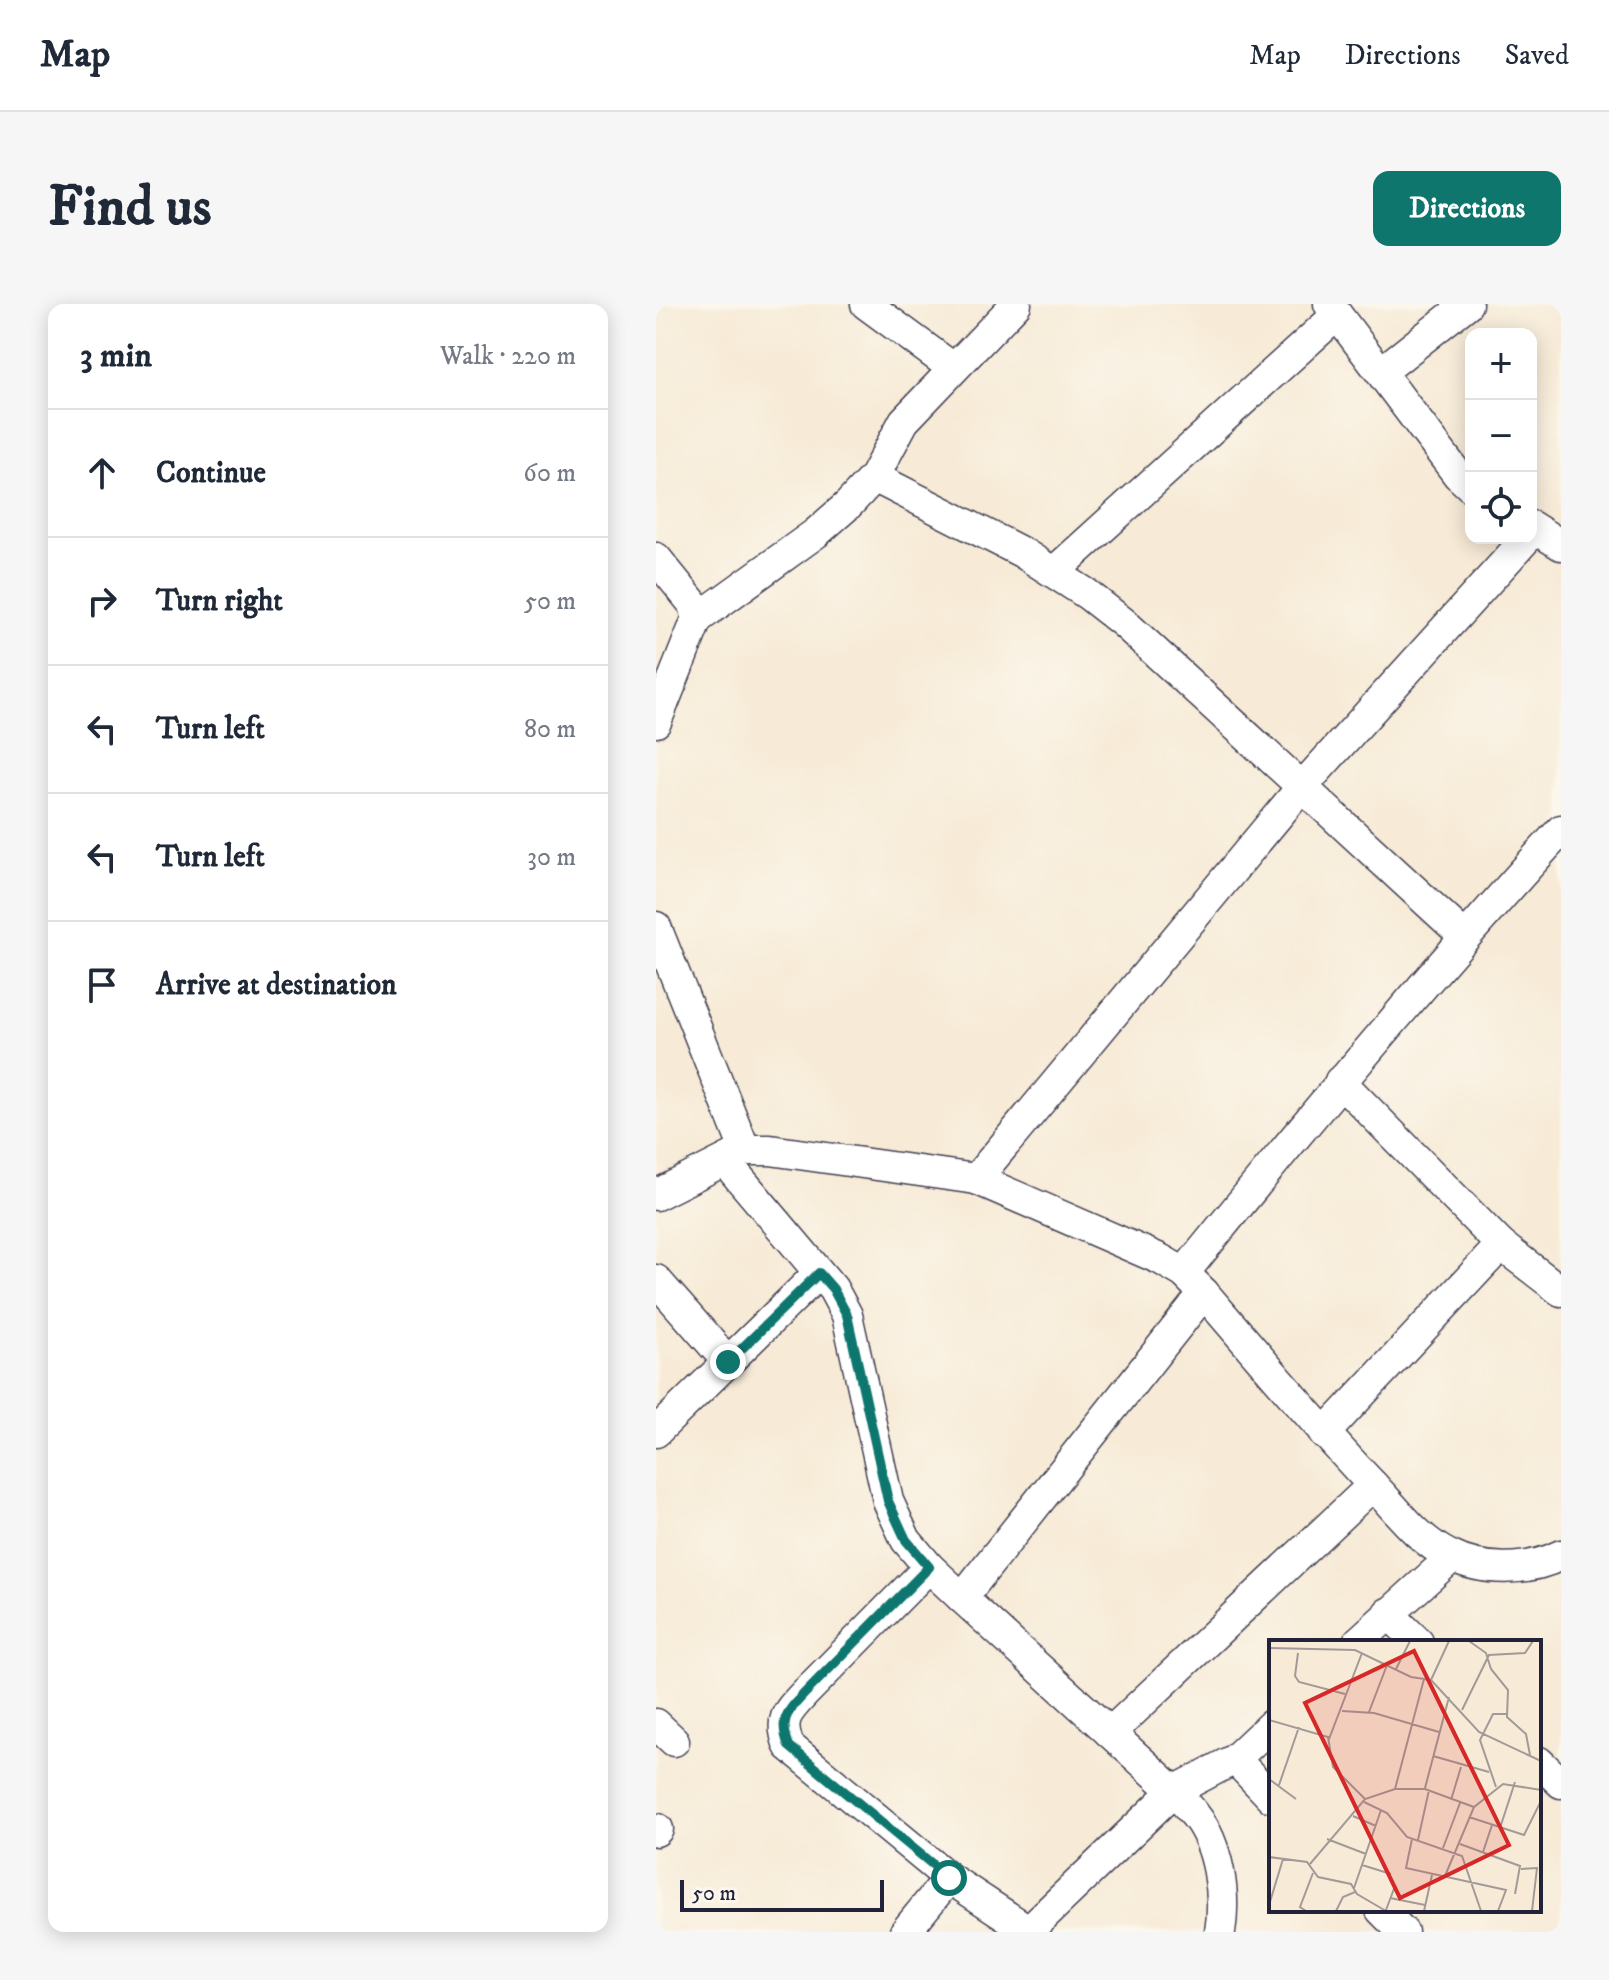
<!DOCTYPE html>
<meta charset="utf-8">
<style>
:root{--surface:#fff;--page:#f6f6f7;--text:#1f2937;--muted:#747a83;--line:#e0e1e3;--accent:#0f766e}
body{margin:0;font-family:"IM FELL DW Pica",serif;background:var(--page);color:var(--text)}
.controls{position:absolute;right:24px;top:24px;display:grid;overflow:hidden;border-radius:16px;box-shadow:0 4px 20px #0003}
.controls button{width:72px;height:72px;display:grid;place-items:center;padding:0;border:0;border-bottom:2px solid var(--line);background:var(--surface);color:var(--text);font:40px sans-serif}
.scale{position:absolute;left:24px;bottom:20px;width:204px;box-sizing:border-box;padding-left:8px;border:4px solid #22223b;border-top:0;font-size:22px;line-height:28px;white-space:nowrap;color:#22223b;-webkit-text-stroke:6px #fbf7ec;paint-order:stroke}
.stop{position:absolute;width:24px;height:24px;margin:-18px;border:6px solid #0f766e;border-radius:50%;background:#fff}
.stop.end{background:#0f766e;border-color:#fff;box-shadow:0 2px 8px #0008}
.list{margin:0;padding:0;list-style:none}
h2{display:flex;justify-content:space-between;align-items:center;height:104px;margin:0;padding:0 32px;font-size:34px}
h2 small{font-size:26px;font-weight:400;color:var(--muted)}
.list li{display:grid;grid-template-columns:52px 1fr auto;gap:24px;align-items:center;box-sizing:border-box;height:128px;padding:0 32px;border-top:2px solid var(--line)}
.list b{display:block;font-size:30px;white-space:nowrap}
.list em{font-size:26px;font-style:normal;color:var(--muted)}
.icon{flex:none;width:44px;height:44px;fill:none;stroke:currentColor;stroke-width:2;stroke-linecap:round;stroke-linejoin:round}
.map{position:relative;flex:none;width:905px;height:1628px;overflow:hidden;border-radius:16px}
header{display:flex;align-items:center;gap:48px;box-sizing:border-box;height:112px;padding:0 40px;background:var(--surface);border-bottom:2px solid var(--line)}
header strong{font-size:38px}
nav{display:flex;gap:44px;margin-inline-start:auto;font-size:28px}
.intro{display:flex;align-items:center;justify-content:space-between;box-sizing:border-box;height:192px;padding:0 48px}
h1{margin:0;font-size:56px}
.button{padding:20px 36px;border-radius:16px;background:var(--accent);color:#fff;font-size:28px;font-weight:700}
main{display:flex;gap:48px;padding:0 48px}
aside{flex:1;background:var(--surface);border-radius:16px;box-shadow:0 4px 20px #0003}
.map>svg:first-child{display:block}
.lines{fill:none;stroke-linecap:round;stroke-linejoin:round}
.street-casing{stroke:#424052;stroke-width:33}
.street{stroke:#fff;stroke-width:30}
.route{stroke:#0f766e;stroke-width:10}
.inset-road{fill:none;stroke:#a29a98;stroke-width:2}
.view{fill:#d62828;fill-opacity:0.15;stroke:#d62828;stroke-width:4}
.inset-edge{fill:none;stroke:#22223b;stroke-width:4}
</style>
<header>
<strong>Map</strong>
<nav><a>Map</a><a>Directions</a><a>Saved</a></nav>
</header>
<div class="intro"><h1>Find us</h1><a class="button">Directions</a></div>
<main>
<aside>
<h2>3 min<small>Walk · 220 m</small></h2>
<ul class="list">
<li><svg class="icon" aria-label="ahead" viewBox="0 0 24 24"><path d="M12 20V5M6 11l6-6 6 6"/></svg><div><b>Continue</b></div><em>60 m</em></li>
<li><svg class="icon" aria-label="right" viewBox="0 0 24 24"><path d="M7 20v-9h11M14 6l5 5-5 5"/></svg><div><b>Turn right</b></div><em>50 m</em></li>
<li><svg class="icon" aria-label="left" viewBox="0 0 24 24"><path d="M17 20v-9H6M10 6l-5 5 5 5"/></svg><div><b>Turn left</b></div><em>80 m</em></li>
<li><svg class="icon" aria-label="left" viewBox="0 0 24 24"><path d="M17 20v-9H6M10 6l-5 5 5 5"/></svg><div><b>Turn left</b></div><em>30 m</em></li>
<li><svg class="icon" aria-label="arrive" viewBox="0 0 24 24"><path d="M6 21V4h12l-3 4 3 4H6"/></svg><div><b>Arrive at destination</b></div></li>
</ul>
</aside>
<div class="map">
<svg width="905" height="1628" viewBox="0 0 905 1628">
<rect width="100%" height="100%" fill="#fbf7ec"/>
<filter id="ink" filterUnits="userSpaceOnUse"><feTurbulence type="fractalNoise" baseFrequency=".0125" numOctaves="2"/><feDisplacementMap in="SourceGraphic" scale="16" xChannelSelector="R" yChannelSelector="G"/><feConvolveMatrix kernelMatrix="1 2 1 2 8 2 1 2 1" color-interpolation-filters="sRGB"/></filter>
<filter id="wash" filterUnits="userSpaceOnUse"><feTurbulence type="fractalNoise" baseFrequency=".006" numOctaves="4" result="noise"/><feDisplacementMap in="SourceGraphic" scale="32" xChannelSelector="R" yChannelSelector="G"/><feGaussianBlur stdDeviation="1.8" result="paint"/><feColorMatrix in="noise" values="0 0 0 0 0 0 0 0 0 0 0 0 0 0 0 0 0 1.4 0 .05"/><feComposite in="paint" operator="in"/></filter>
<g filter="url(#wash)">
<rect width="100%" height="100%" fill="#f7ead6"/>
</g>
<g filter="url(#ink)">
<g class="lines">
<g class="street-casing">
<g id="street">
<path d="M210,0L297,64"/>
<path d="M673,0L802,171L815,183"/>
<path d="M725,68L811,0"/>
<path d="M218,173L367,249L431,290L468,319L808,632"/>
<path d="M875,222L905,241"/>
<path d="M0,254L39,302L41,315L0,418"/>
<path d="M398,268L681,11"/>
<path d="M41,315L160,229L192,201L218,173L248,117L360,0"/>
<path d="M0,623L89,846"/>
<path d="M684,777L845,941L905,987"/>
<path d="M69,857L177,985L191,1011L232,1197L250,1236L273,1263L306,1294L518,1487C525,1495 533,1503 539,1511C563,1541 570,1591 564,1628"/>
<path d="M320,875L645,484L871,234"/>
<path d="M0,891L89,846H114L320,875L504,955L528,969L548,989C604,1054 658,1119 717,1181C741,1206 762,1236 793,1251C826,1268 872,1268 905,1251"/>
<path d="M528,969C650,818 774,670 905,526"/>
<path d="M0,976L72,1058"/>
<path d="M0,1128L163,969"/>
<path d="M668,1130L845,941"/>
<path d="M273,1263L148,1390C130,1409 123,1416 133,1442L293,1574L375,1628"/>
<path d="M306,1294L548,989"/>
<path d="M732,1309L762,1338"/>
<path d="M702,1338L796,1253"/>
<path d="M0,1420L18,1437"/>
<path d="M454,1429L717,1181"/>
<path d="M579,1455L615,1493"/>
<path d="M883,1458L905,1479"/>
<path d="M0,1527L2,1525"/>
<path d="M725,1606L747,1628"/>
<path d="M373,1626L518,1487L579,1455L615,1421"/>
<path d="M249,1628L293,1574"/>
</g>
</g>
<use href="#street" class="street"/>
</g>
</g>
<g class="lines" filter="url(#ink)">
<path class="route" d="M72,1058L163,969L177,985L191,1011L232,1197L250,1236L273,1263L148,1390C130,1409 123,1416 133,1442L293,1574"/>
</g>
<g transform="translate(613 1336)">
<rect width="272" height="272" fill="#f7ead6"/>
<path class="inset-road" d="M200,1L217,13L222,29L239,50L238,77L257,94L261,115M0,8L86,10L142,37L162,40L210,92L272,121M29,13L26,36L30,42L76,54M127,29L141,1M162,40L180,1M193,70L220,15L256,13L264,1M73,71L105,73L170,92M100,72L118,25M0,80L59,97L64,127L96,159M60,99L93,13M164,116L220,132M0,139L27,159M10,145L30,87M227,147L211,100L224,74H238M156,148L180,57M126,149L155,39M182,160L192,127M95,162L118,173L138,197L193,216L212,271M84,176L107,186M200,177L255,195L272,161M231,188L246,142M58,199L97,214M143,199L137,228L237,250L229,271M149,200L160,150M191,204L251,226L246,254M174,208L191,163M214,212L223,185M0,217L38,222L49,237L82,244L88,254L117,271M41,224L96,159L126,149H156L205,167L234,144L272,150M93,225L122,234M252,229L268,228L263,271M176,236L205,167M85,248L112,170M121,258L156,265M0,265L14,219M117,270L126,246M37,271L31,267L44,233M67,271L74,257L86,252M155,271L163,235"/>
<path class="view" d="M145,11L240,205L131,258L36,63Z"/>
<rect width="272" height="272" class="inset-edge"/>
</g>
</svg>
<div class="controls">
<button>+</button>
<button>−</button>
<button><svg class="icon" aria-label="locate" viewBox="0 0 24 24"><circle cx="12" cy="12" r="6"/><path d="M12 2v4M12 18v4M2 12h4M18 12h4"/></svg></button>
</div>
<div class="scale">50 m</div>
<div class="stop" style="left:293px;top:1574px"></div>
<div class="stop end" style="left:72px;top:1058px"></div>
</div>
</main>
